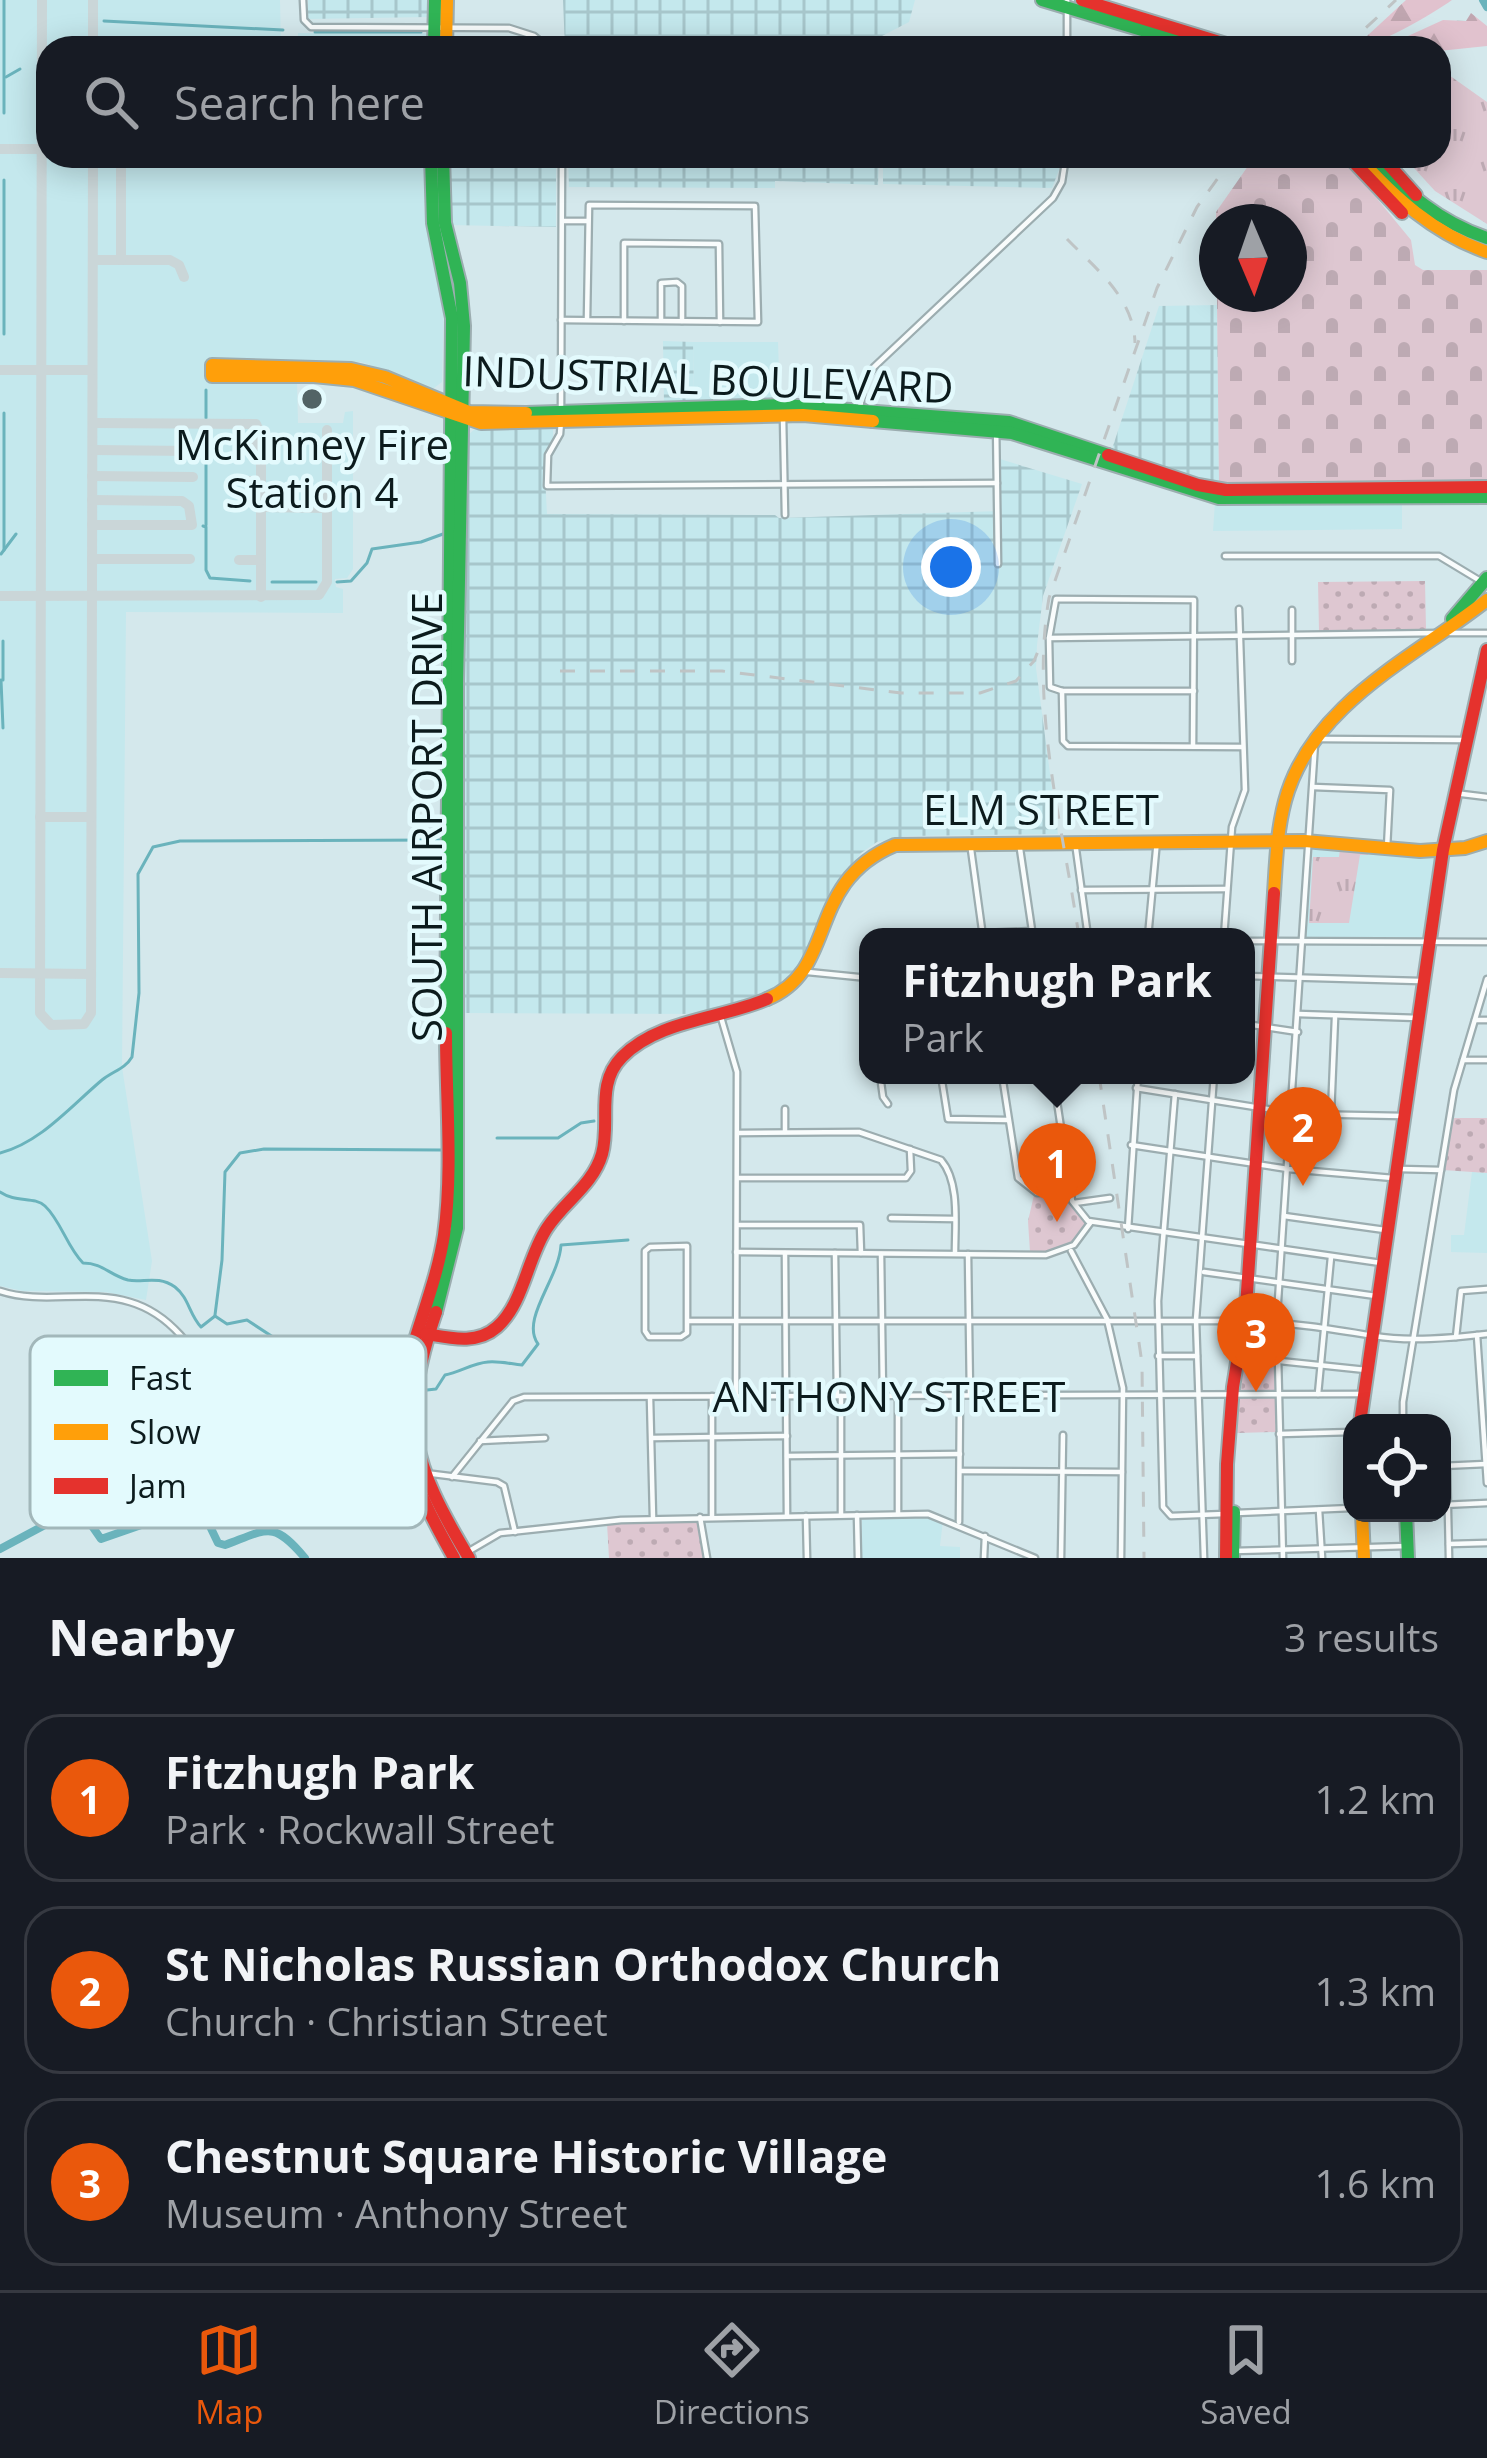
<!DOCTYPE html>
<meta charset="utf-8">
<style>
:root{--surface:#171b24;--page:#242831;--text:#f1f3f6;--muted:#9ea1a6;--line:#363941;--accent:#ea580c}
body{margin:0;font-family:"Open Sans",sans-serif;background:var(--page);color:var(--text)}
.controls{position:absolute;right:36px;bottom:36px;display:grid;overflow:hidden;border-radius:24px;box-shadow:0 6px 30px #0003}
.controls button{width:108px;height:108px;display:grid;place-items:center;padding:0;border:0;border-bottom:3px solid var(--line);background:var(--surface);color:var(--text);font:60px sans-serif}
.compass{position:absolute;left:1199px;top:204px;width:108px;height:108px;border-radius:50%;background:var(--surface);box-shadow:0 6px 30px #0003;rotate:178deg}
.you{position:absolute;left:951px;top:567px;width:42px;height:42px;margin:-30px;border:9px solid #fff;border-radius:50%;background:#1a73e8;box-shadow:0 0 0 18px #1a73e833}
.badge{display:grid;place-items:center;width:78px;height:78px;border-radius:50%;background:var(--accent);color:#fff;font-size:39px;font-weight:700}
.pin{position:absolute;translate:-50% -99px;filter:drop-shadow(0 3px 6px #0008)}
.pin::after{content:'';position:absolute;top:63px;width:42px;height:36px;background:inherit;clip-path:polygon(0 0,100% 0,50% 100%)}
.popup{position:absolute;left:859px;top:928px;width:396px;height:156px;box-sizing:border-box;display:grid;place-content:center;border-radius:24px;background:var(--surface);filter:drop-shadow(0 3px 9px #0005);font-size:39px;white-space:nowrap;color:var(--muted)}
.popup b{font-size:45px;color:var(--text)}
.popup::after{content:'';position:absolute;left:50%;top:100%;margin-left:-24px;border:24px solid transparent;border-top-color:var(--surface)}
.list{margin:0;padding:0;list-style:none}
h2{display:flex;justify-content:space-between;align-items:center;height:156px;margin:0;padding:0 48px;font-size:51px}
h2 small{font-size:39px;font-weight:400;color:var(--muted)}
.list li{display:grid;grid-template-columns:78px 1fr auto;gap:36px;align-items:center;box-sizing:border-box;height:168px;margin:0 24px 24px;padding:0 24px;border:3px solid var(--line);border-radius:36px}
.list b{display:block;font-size:45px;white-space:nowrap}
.list p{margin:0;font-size:39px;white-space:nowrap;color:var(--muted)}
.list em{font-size:39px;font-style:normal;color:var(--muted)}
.icon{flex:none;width:66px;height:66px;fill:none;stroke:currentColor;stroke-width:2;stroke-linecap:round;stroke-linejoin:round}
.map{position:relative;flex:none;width:1487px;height:1558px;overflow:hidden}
.search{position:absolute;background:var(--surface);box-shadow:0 6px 30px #0003;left:36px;right:36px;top:36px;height:132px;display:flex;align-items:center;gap:30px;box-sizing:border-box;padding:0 42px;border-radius:36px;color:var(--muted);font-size:45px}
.sheet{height:732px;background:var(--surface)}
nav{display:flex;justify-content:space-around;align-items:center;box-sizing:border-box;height:168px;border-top:3px solid var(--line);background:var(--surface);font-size:33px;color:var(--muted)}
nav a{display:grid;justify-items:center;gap:6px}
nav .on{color:var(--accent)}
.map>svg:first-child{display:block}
.built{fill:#c4e8ed}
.industrial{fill:url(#industrial-grid)}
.grass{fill:url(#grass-tufts)}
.forest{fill:url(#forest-firs)}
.cemetery{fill:url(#cemetery-stones);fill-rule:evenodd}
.park{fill:url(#park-dots)}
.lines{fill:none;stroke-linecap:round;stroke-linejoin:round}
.stream{stroke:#6ab3bc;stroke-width:3}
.river{stroke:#6ab3bc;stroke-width:8}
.taxiway{stroke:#cad6d8;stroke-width:10}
.street-casing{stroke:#9cadb0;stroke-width:9}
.fast-casing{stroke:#9cadb0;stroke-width:16}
.slow-casing{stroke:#9cadb0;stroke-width:16}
.jam-casing{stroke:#9cadb0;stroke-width:16}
.street{stroke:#f9fcfc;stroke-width:4.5}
.fast{stroke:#30b455;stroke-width:12}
.slow{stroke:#ff9f0a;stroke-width:12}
.jam{stroke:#e5322d;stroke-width:12}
.rail{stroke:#bfc4c5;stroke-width:3;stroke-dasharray:15 15;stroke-linecap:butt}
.poi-dot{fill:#526365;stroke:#e3fafd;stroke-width:4.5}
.labels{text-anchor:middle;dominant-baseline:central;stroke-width:9;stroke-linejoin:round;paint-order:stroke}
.street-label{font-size:42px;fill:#0c1b1d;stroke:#e3fafd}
.poi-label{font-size:42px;fill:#0c1b1d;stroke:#e3fafd}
.key{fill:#e3fafd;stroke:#a2b7ba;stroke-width:3}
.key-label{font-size:33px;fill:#0c1b1d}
</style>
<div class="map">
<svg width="1487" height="1558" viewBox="0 0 1487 1558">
<defs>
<pattern id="industrial-grid" width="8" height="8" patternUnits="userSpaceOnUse" patternTransform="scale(3)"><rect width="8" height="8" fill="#c4e8ed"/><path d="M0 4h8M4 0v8" fill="none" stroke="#a7c6cb"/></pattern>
<pattern id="grass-tufts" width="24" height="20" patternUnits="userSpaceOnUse" patternTransform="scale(3)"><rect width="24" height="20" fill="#dec7d1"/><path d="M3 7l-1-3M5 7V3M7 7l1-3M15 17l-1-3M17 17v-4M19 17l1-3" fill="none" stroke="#bdaab3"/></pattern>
<pattern id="forest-firs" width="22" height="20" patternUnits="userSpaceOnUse" patternTransform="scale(3)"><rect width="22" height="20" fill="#e1c2ce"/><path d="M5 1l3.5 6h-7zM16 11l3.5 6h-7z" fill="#c0a6b0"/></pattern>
<pattern id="cemetery-stones" width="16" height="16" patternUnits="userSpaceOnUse" patternTransform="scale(3)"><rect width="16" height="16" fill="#dec7d1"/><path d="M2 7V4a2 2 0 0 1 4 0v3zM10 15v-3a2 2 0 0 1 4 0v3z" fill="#bdaab3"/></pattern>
<pattern id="park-dots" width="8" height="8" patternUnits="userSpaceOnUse" patternTransform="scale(3)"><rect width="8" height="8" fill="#dec7d1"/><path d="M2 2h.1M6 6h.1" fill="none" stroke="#bdaab3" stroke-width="1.8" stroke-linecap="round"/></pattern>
</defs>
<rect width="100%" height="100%" fill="#d4e8ec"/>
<g class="built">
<path d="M0,0H280L281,48H48V156H425L424,209L444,299L442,382L430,391L409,378L361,362L216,360V381L297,382L298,423H343L345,412L353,411V569L347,578L335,579L336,587L343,589V613L126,612L122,1067L152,1261L146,1300L105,1292L23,1291L0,1286Z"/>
<rect x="298" y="33" width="128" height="15"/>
<path d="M693,342H778L780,401L694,402Z"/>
<path d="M1402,500V529L1213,531L1215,502Z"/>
<path d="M1313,846L1435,857L1423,938H1306Z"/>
<path d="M1472,1172L1487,1173V1253L1451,1252V1235H1464Z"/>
<path d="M931,1516L943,1520L940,1546L960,1547V1558H860L862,1517Z"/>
</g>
<g class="industrial">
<path d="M308,0H429L428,17L308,19Z"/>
<path d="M563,0H915L909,22L882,36L881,48H565Z"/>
<path d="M896,39L1060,40V48H895Z"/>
<path d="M448,156H556V227L450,225Z"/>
<path d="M568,156H879L878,185L775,181V188L569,187Z"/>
<path d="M894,156H1060L1059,170L1052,188L883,184V164H894Z"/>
<path d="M1217,305L1219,483H1201L1112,449L1159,306Z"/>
<path d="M663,341L693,342L694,402L664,403Z"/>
<path d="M476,428L553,429V440L544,458L547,514L775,515L779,518L1000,511V459L1082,484L1043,596L1037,645L1036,668L1058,834L906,836L877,842L861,853L825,902L805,961L793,977L774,990L704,1014L465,1013L462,670L466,469L468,435Z"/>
</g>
<g class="grass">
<path d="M1439,68L1487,102V224L1435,191L1403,156H1439Z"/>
<path d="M1340,849L1368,851V855H1360L1349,923H1309L1313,857H1339Z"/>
</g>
<g class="forest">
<path d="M1406,0H1452C1434,13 1374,48 1354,48Z"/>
<path d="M1471,13L1487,26V46L1439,51L1411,45L1408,36L1443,20L1466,21Z"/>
</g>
<path class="cemetery" d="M1255,156H1342L1411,240L1415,265L1423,270H1487V483H1219L1216,212ZM1217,222H1289V294H1217Z"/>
<g class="park">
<path d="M1425,581L1426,629L1319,631L1318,582Z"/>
<path d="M1454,1118H1487V1173L1443,1170Z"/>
<path d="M1067,1194L1086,1223C1074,1247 1055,1253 1030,1252L1028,1221L1034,1195Z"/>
<path d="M1244,1359H1274L1276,1432L1237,1433Z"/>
<path d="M696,1519L705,1558H609L607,1523Z"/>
</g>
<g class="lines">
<g class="stream">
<path d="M104,21L283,30"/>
<path d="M315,32H421"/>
<path d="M6,77L20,69"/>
<path d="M4,113V0"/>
<path d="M4,334V180"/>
<path d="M4,413V550"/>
<path d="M206,418V390"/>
<path d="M206,431V525"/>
<path d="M203,526L206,527V570L210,578L250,581"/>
<path d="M1,554L16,534"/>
<path d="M272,582H316"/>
<path d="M337,582L351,581L367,563L372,549L421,542L443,534"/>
<path d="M1,680L3,728"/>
<path d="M3,680V641"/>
<path d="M497,1138H558L581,1123L594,1121"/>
<path d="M0,1153C40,1143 71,1106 102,1080C113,1071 125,1069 132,1057L139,993L138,874L153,847L180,841L440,840"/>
<path d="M0,1192C16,1203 34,1196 45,1206C61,1221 67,1247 83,1263C103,1263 109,1275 128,1280C143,1283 158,1275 175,1287C189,1298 189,1314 201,1327L215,1316L227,1324L247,1320L279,1341L316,1382L344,1388H397"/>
<path d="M215,1315L222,1260L225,1172L240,1153L264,1149L441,1150"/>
<path d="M418,1391L436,1389L445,1375C460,1372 473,1363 488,1362C500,1361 511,1364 522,1365L538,1344C520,1319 559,1279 561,1245L628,1240"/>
</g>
<g class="river">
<path d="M1483,0L1487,7"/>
<path d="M0,1549L73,1510L83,1513L101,1539L190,1508L206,1518L218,1543L225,1545C268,1529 273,1520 305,1558"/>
</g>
<g class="taxiway">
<path d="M42,0L40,1013L51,1025L84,1024L91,1013L93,156"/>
<path d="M93,48V0"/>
<path d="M0,149H45"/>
<path d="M93,260H170L179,265L184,277"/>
<path d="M121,260V156"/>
<path d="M0,370H92"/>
<path d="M93,423L256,424L261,435V597"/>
<path d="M242,445H261"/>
<path d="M93,450L193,451"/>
<path d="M92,476L193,477"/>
<path d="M242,481H261"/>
<path d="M261,507L326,508"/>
<path d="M92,525H192L189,506L182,501L92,500"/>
<path d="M92,559H190"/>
<path d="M239,560H261"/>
<path d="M0,596L319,595L327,582V430"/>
<path d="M40,817H91"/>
<path d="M0,973L91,974"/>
</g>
<g class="street-casing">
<g id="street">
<path d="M303,0L304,20L311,27L509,28L534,36L549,48"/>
<path d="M1067,48V0"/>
<path d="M563,221H587"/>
<path d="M561,320L758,322L755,206L589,205L587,320"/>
<path d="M661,320V283L677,282L682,286V321"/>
<path d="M624,321V243L719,244L720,322"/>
<path d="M860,408L864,382L874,367L1053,198L1062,182L1066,156"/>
<path d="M561,412L562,156"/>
<path d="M783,417L785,515"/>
<path d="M561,421L560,434L548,455L547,486L997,483"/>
<path d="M996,421L998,564"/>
<path d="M1225,556H1439L1482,582"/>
<path d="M1292,610V661"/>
<path d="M1450,633H1487"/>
<path d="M1049,638L1439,633"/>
<path d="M1062,691L1050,687L1049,638L1056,599L1194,600L1193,746"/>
<path d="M1062,691L1063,741L1068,746L1242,747"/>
<path d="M1062,691H1194"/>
<path d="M1321,739L1466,740"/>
<path d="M1313,787L1390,790L1387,848"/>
<path d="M1454,793L1487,797"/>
<path d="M970,842L983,937"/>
<path d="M1019,842L1033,937"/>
<path d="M1075,842L1088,937"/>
<path d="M1081,890L1227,889"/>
<path d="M984,933L1032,931"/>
<path d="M1148,937L1157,840"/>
<path d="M1224,937L1232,827L1245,790L1239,609"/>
<path d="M1246,941L1487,942"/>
<path d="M808,972L868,978"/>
<path d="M1246,976L1420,981"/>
<path d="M720,1014L737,1072L736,1396"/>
<path d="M1298,1014L1418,1018"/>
<path d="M1475,1020H1487"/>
<path d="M1246,1024L1298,1032"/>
<path d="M1463,1060H1487"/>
<path d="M880,1075L883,1097L888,1104"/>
<path d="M941,1075L948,1119L1008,1120"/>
<path d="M1002,1075L1018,1178L1037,1193L1070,1191"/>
<path d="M1053,1075L1072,1201L1088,1221L1381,1263"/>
<path d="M1136,1088L1299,1114L1403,1116"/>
<path d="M1175,1094L1158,1301L1163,1507L1171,1516L1225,1514"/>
<path d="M785,1109V1132"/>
<path d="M1331,1114L1335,1018"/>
<path d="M738,1133L859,1132L941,1160C960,1182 955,1224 955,1253"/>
<path d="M1131,1145L1288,1169L1393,1178"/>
<path d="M1400,1169L1441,1170"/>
<path d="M739,1178H906L911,1171L910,1149"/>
<path d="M1074,1203L1110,1198"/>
<path d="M1284,1216L1385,1230"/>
<path d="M891,1218L955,1219"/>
<path d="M739,1225H860L861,1253"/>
<path d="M1128,1229L1138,1075"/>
<path d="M687,1246V1333L681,1337H649L645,1331V1251L650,1247Z"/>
<path d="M1071,1251L1107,1319L1123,1388L1121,1558"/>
<path d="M736,1252L1046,1255L1074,1245L1091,1222"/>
<path d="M785,1253L787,1516"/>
<path d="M835,1253L837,1396"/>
<path d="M881,1254L883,1395"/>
<path d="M968,1254L970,1395"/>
<path d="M1204,1272L1376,1296"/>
<path d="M0,1291C42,1305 88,1289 130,1302C199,1322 215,1408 267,1451L408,1470"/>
<path d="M688,1321H1244C1288,1322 1332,1329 1374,1336C1410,1342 1451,1338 1487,1334"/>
<path d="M1477,1335L1487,1483"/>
<path d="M1456,1337L1461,1291L1487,1289"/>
<path d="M1158,1356H1197"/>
<path d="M1240,1357L1366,1370"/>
<path d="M1318,1394L1331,1257"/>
<path d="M898,1395V1514"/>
<path d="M712,1396V1517"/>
<path d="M841,1396V1515"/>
<path d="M650,1398L653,1518"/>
<path d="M1403,1423V1402L1454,1090L1487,979"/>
<path d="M1279,1434L1352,1432"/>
<path d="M652,1438L787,1436"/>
<path d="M480,1441L545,1438"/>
<path d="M787,1456L960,1454"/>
<path d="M1442,1466L1486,1464"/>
<path d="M1447,1466L1449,1558"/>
<path d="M960,1471L1122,1472"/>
<path d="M425,1473L497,1482L504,1486L515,1532"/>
<path d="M452,1477L513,1401L524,1397L1363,1394"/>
<path d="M1442,1505L1487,1503"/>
<path d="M1319,1510L1322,1558"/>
<path d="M1236,1513L1352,1508"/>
<path d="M857,1515L858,1558"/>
<path d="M806,1516L807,1558"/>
<path d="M700,1517L707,1558"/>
<path d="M959,1522L960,1395"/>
<path d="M1449,1544L1487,1543"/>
<path d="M471,1550L500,1533L621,1520L928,1514L1035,1558"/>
<path d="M1233,1551L1408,1546"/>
<path d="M984,1558L985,1536"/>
<path d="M1061,1558L1063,1435"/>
<path d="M1204,1558L1196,1320L1214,1075"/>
<path d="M1283,1558L1277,1316L1315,743"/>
</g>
</g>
<g class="fast-casing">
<g id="fast">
<path d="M1042,0L1202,48"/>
<path d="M434,48L435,0"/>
<path d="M431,156L433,223L452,318L446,1033"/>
<path d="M1372,156C1406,193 1439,222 1487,238"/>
<path d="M526,413L784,405L1009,422L1108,455"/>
<path d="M873,421L1012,433L1219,498L1487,497"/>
<path d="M1452,619L1487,578"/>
<path d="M436,1312L457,1228V682L464,326L460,283L445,223L443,156"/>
<path d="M1406,1513L1408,1558"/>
<path d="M1233,1558L1234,1512"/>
</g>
</g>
<g class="slow-casing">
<g id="slow">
<path d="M446,48L447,0"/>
<path d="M1357,156C1395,198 1433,233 1487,252"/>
<path d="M526,413L469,412L385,377L351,369L212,365V376H314L354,380L481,423L803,415L873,421"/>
<path d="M1274,893C1276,862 1277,831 1285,801C1311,704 1415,657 1487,600"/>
<path d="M767,999C839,970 804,883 895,845L1305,841L1420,851L1465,848L1487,841"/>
<path d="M1362,1513L1364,1558"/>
</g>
</g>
<g class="jam-casing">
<g id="jam">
<path d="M1082,0L1239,48"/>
<path d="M1348,156L1402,213"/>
<path d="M1381,156L1416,195"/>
<path d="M1108,455L1198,485L1226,490L1487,487"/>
<path d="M446,1033C446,1099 453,1170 444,1235C438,1274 423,1312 412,1350C388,1433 414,1487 454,1558"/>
<path d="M436,1312C399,1422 411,1461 469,1558"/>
<path d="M426,1334C450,1338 477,1345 497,1327C524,1303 527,1258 547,1228C564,1202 593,1185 602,1154C611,1121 595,1084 622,1057C658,1020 721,1019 767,999"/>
<path d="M1360,1423L1443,850L1487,650"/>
<path d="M1226,1558L1227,1464L1233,1387L1246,1307L1274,893"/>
</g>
</g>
<use href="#street" class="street"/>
<use href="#fast" class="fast"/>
<use href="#slow" class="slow"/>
<use href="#jam" class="jam"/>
<g class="rail">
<path d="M1344,48L1396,0"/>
<path d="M1067,239C1096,269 1134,298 1135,343"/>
<path d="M560,671H722L901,693H980L1016,681L1034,661L1041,644"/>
<path d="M1079,937C1063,827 1030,709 1049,598L1157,288L1197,207L1234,156"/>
<path d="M1099,1075L1142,1363L1144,1558"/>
</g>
</g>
<circle class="poi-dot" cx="312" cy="399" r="12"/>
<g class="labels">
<g class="street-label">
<text transform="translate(708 378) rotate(2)">INDUSTRIAL BOULEVARD</text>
<text x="1041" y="808">ELM STREET</text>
<text transform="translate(425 817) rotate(-90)">SOUTH AIRPORT DRIVE</text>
<text x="889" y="1395">ANTHONY STREET</text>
</g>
<g class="poi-label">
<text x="312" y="443">McKinney Fire<tspan x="312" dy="48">Station 4</tspan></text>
</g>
</g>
<rect x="30" y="1336" width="396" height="192" rx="18" class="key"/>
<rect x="54" y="1370" width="54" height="16" fill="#30b455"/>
<rect x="54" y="1424" width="54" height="16" fill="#ff9f0a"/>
<rect x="54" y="1478" width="54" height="16" fill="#e5322d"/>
<g class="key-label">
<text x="129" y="1390">Fast</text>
<text x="129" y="1444">Slow</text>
<text x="129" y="1498">Jam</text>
</g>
</svg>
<div class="controls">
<button><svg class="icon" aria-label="locate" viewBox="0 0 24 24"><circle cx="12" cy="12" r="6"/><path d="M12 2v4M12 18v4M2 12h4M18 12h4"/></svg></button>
</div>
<svg class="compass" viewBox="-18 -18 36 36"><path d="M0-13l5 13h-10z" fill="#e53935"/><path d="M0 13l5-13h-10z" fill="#9ea1a6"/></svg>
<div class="you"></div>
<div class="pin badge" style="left:1057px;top:1222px">1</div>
<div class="popup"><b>Fitzhugh Park</b>Park</div>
<div class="pin badge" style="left:1303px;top:1186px">2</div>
<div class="pin badge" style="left:1256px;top:1392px">3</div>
<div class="search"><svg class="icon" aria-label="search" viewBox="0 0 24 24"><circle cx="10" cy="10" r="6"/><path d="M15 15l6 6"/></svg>Search here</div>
</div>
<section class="sheet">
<h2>Nearby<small>3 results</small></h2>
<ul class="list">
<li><span class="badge">1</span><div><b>Fitzhugh Park</b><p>Park · Rockwall Street</p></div><em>1.2 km</em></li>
<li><span class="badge">2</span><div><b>St Nicholas Russian Orthodox Church</b><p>Church · Christian Street</p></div><em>1.3 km</em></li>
<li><span class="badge">3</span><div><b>Chestnut Square Historic Village</b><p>Museum · Anthony Street</p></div><em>1.6 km</em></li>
</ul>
</section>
<nav>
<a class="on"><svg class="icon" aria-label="map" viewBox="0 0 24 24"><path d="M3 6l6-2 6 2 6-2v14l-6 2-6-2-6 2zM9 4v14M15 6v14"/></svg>Map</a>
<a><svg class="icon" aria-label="directions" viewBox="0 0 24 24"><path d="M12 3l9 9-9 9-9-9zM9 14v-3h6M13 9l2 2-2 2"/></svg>Directions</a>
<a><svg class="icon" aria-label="saved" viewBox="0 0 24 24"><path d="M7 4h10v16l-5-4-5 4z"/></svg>Saved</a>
</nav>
